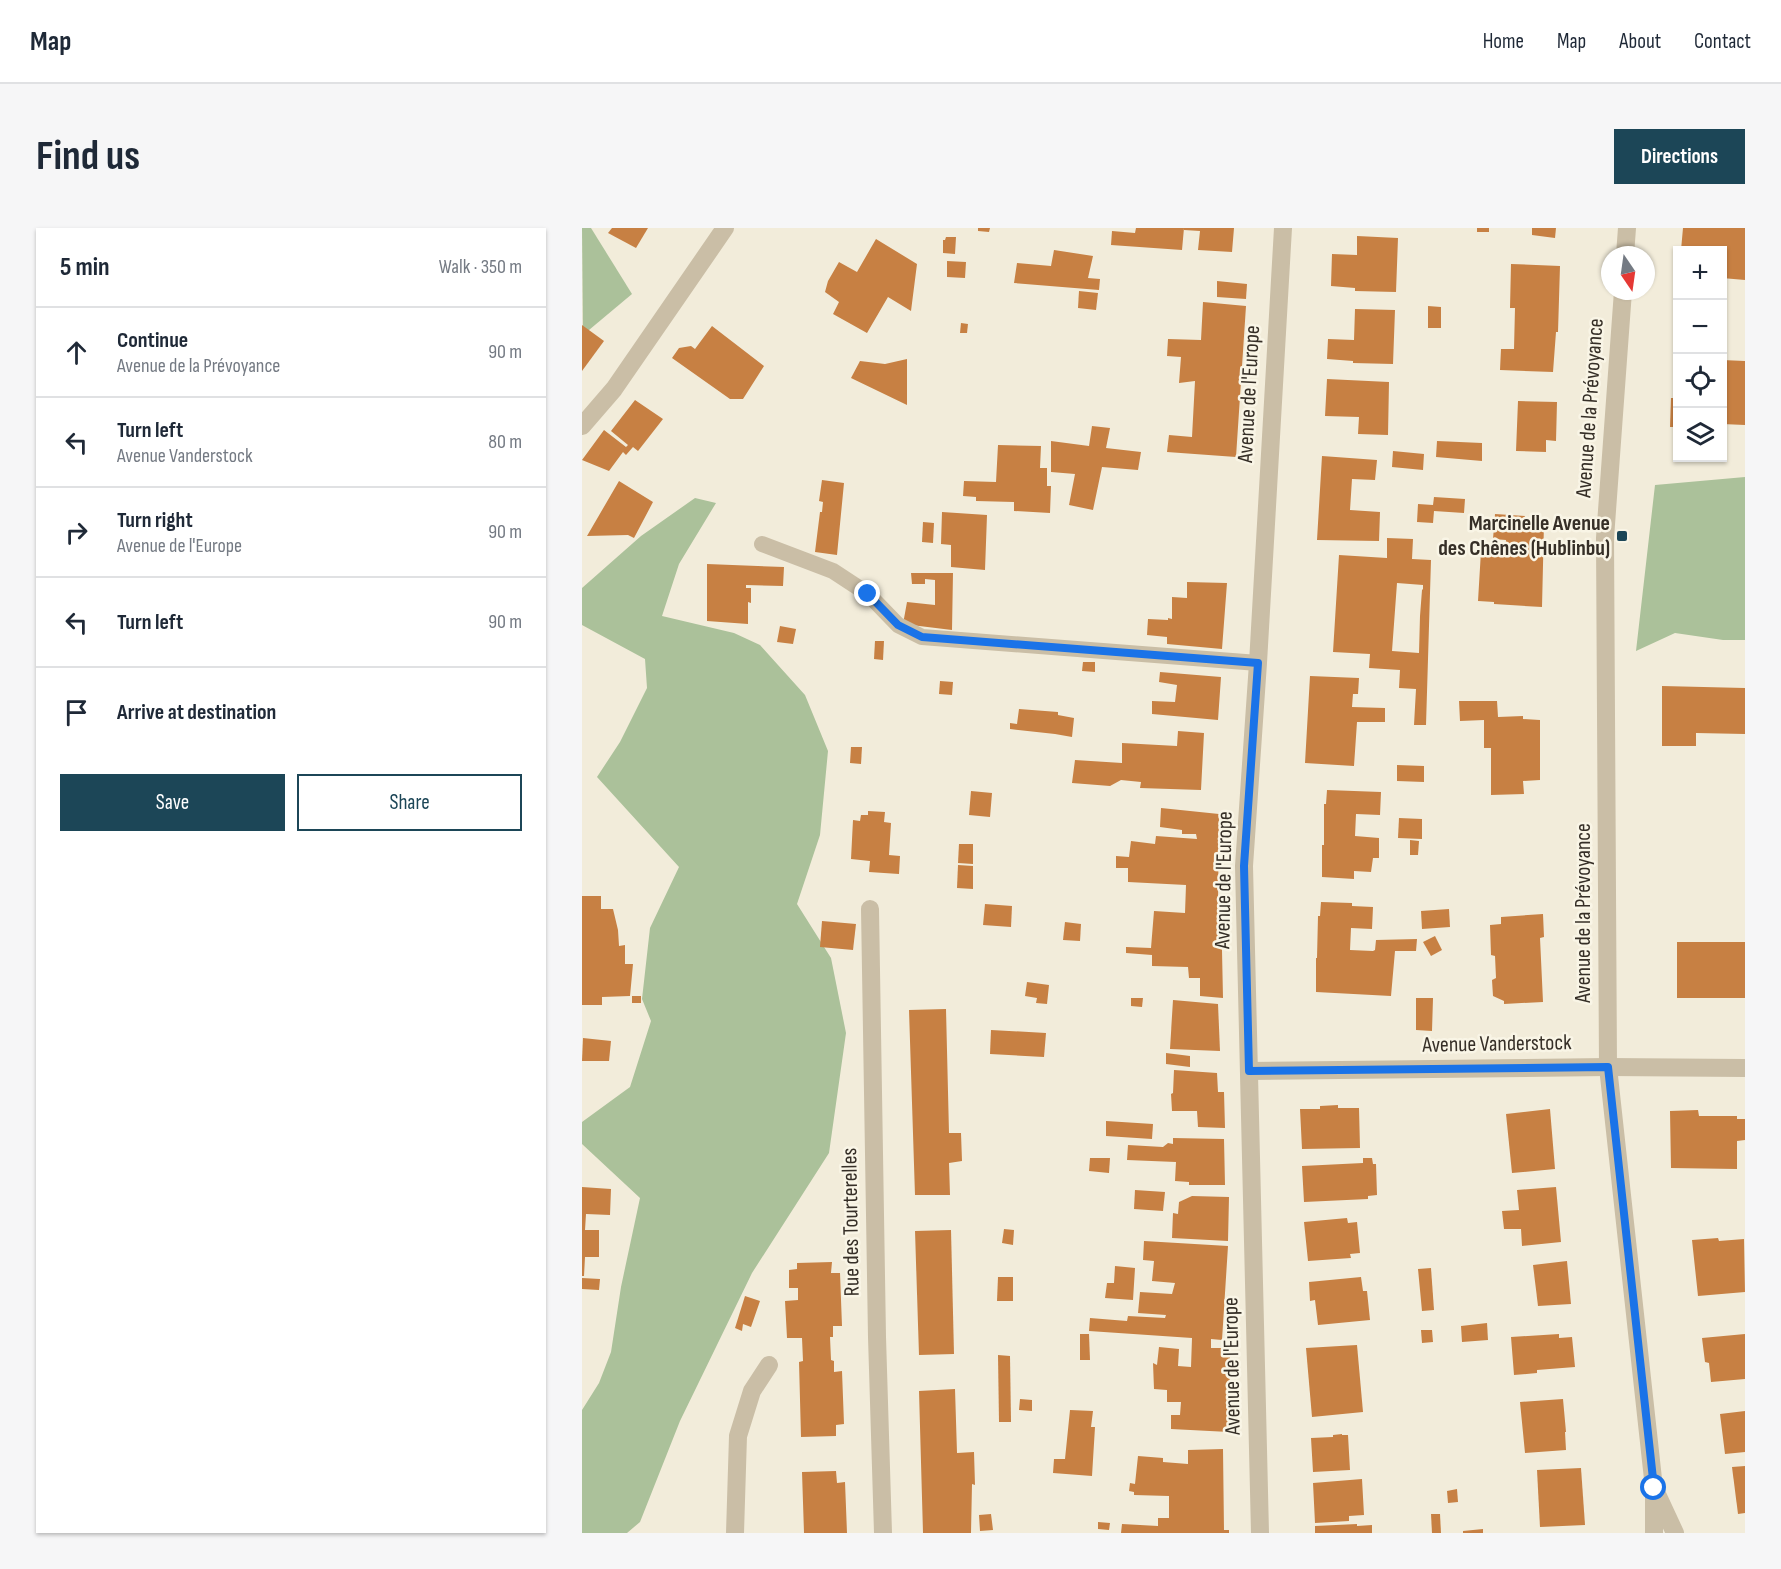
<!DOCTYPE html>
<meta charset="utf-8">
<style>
:root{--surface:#fff;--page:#f6f6f7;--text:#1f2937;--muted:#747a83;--line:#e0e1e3;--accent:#1c4657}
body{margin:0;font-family:"Sofia Sans Condensed",sans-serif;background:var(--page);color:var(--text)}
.controls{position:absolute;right:18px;top:18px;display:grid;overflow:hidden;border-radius:0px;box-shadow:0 2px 4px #0004}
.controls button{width:54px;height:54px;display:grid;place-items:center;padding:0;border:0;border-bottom:2px solid var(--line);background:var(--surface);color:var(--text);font:30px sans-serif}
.compass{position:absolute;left:1019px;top:18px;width:54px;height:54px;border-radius:50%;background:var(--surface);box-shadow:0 2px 4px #0004;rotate:167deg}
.stop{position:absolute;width:18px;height:18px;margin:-14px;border:4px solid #1a73e8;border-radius:50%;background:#fff}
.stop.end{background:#1a73e8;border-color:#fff;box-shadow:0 2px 6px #0008}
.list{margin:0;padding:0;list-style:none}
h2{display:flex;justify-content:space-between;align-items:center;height:78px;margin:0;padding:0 24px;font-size:26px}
h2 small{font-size:20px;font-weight:400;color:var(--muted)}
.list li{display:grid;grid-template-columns:39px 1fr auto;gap:18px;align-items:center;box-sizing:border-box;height:90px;padding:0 24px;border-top:2px solid var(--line)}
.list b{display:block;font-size:22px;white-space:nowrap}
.list p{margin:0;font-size:20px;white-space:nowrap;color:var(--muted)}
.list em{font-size:20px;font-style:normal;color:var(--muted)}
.actions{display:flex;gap:12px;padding:18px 24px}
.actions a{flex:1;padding:14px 0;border:2px solid var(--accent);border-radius:0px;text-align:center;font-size:21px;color:var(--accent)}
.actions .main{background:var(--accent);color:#fff}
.icon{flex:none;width:33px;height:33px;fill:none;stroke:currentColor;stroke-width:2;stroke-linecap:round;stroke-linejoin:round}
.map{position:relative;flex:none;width:1163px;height:1305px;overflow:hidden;border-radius:0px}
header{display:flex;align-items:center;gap:36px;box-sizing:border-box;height:84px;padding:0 30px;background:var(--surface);border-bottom:2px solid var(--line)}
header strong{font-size:28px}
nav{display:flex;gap:33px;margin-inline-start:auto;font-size:21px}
.intro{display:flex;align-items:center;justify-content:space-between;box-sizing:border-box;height:144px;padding:0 36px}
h1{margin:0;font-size:42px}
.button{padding:15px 27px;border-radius:0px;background:var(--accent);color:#fff;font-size:21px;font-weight:700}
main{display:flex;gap:36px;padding:0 36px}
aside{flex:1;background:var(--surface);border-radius:0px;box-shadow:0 2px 4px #0004}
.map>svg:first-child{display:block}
.green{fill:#abc19a}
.building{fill:#c78043;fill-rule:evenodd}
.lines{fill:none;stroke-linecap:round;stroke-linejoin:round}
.lane{stroke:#cabea6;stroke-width:16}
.street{stroke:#cabea6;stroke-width:18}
.route{stroke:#1a73e8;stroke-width:8}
.poi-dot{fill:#1c4657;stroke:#f9f5e6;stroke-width:2}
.labels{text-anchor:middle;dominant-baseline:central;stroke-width:5;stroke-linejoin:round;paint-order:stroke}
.street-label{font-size:22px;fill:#362f27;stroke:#f9f5e6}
.poi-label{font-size:22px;font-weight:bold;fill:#362f27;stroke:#f9f5e6;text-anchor:end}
</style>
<header>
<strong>Map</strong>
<nav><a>Home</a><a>Map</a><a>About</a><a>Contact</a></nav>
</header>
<div class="intro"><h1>Find us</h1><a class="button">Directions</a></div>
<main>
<aside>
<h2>5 min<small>Walk · 350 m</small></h2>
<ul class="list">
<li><svg class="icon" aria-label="ahead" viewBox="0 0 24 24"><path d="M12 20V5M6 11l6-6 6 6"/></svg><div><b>Continue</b><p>Avenue de la Prévoyance</p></div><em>90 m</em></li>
<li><svg class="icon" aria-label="left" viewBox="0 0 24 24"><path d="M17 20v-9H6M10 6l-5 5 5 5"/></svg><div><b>Turn left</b><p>Avenue Vanderstock</p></div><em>80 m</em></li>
<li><svg class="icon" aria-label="right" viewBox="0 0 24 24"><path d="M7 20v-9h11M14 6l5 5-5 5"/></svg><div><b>Turn right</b><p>Avenue de l'Europe</p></div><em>90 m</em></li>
<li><svg class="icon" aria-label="left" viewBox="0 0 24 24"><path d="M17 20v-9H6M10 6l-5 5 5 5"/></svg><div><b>Turn left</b></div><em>90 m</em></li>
<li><svg class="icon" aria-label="arrive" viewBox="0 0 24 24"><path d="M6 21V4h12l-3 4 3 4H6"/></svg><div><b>Arrive at destination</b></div></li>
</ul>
<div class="actions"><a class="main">Save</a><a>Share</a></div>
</aside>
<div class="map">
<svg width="1163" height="1305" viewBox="0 0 1163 1305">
<rect width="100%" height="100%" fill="#f2ecda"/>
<g class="green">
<path d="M0,0H9L50,66L1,107Z"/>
<path d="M1163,249V412H1141L1093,405L1054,423L1073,257Z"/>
<path d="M113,270L134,275L97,336L80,388L152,405L178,417L223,467L246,523L238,607L215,676L249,730L264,805L247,925L170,1045L98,1193L58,1294L45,1305H0V1182L17,1155L29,1124L39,1059L58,970L0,916V894L48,859L69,793L60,771L68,700L97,639L15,549L38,514L65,460L63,431L0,397V360L59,308Z"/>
</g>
<g class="building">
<path d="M30,0H66L54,20L26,5Z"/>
<path d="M396,0H408L407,4L396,3Z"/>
<path d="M554,0H602L600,22L529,17L530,3L553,5Z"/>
<path d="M602,0H652L650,24L616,22L618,3L602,2Z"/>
<rect x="895" y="0" width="12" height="4"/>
<path d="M950,0H974L973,10L950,7Z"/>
<path d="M1101,0H1163V52L1140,50V22H1099Z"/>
<path d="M775,8L816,10L814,64L773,63V60L749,58L750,26L775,27Z"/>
<path d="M364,9H374L373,26L361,25V12H363Z"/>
<path d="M294,11L335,36L329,83L306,69L285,105L251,86L257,74L243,64L246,53L257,34L275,44Z"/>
<path d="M472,22L511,28L506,50L518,51L517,62L432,55L435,35L469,38Z"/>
<path d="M365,33L384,34L383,50L365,49Z"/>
<path d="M929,36L978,38L976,104H974L971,144L918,142L919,121H932L933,80H928Z"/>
<path d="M635,53L665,56L664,71L635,69Z"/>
<path d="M497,63L516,65L514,82L496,80Z"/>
<path d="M621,74L664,78L654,229L585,224L587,207L610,209L613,153L597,155L599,129L585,128L586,111L619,112Z"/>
<path d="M846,78L859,79V100H846Z"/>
<path d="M773,81L813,82L811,136L771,135V133L745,131L746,111L772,112Z"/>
<path d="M379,95L386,96L385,105H378Z"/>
<path d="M0,97L22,113L0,143Z"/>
<path d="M130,98L182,138L161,171H148L90,130L97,120L109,118L113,121Z"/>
<path d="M325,131V177L269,150L278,133L303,136Z"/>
<path d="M1140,132L1163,133V197L1140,196Z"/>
<path d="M745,151L807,154L806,207L776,206L777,189L743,188Z"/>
<path d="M1089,170H1095V199H1088Z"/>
<path d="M53,172L81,191L56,223L51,219L44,227L41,224L27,243L0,232L22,202L44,219L46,217L29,203Z"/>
<path d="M936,173L975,174L974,213L964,212V224L934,223Z"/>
<path d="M510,198L528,200L524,220L559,224L556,242L520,239L511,282L487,277L493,246L469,244V213L507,218Z"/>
<path d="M855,213L900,215V233L854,229Z"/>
<path d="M416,217L459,218L458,240H465V258H469L468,285L432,283V274L394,273V269L381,268L382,253L414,254Z"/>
<path d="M811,223L842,226L841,242L810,239Z"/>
<path d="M740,228L795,232L793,252L770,251L768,282L798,284L797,313L735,312Z"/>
<path d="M240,252L262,255L255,327L233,324L238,284H240L241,274L237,273Z"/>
<path d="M37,253L71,274L52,310L46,307L5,308Z"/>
<path d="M852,269L883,271L882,285L852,283L851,295L835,294L836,276L851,277Z"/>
<path d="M360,284L405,287L403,342L369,339V317L359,316Z"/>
<path d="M913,286L943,288L942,293L962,295L960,379L912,376V374L896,373L899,323L923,324L924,312L911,311Z"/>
<path d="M341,294L352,295L351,315L340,314Z"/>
<path d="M805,310L831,311L830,331L849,332L844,497H832L834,461L817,460L818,442L787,440L788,426L751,424L757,327L805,330ZM815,355L841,357V361L840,362L838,388L837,425L810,423Z"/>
<path d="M125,336L202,339L201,358L164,357V360H169V375L166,374V396L125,393Z"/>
<path d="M329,345H371L370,402L321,396L325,374L353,377V352L343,351V356H330Z"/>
<path d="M605,354L645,355L640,421L585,416V409L565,407L566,391L586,392V390L590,391V369L605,370Z"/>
<path d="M198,398L214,401L211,416L195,414Z"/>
<path d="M293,413H302L301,432L292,431Z"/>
<path d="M501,434H513V444L500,443Z"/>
<path d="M578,444L639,449L636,492L570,486V473L593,474L595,457L577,454Z"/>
<path d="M728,448L777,450L776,466H771L770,479L803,480V494H775L772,538L723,535Z"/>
<path d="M358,453L371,454L370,467L357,466Z"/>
<path d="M1080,458L1163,460V506L1114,505V518H1080Z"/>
<path d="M877,473H915L916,489L941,488V491L958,492V552L941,553L942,566L909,567V520H902V492L878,493Z"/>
<path d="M437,481L476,484V487L492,490L490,509L473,506L428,501V495L435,496Z"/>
<path d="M596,503L622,505L619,562L558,560L559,554L539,552L528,558L490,555L493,532L540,535V515L595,518Z"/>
<path d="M269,519H280L279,536L268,535Z"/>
<path d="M815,537L842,538V554L815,553Z"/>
<path d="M745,562L799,564L798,587L774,586L773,608L797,610V630H791L789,644L772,643V651L740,649V617H742V576H744Z"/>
<path d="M389,563L410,565L408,589L387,587Z"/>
<path d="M579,580L637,586L636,675H639L641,770L618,768V750H607L606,739L570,738V727L544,725V719L569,720L572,683L603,685L604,657L546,654V640H534V628L547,629L549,613L573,616L574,608L615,611L614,606H600V602L578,599Z"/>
<path d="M286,583L303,584L302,594L309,595L307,627L318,628L317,646L287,644L288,633L269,631L271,592L278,593L279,587H286Z"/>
<path d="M817,590L840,591V611L816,610Z"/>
<path d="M828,612L837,613L836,627H828Z"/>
<path d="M377,616H391V636L376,635Z"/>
<path d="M376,637L391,638V661L375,660Z"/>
<path d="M0,668H19V681H31L36,702L37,718L43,717V736H51L48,768L20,769V777H0Z"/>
<path d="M739,674L770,675V678L791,679L790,701L769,700L768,722L791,723L793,722L794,712L835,711L834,723H813L809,768L734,764V730H735L736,688H738Z"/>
<path d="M403,676L430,678L429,699L401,697Z"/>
<path d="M867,681L868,699L840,701L839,683Z"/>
<path d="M961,686L962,709L958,710L961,774L922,776V773L911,768L910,752L914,750L913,728L909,727L908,697L919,696V689Z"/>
<path d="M240,693L274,696L271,722L238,719Z"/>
<path d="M483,694L499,696L498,713L481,712Z"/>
<path d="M853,708L860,722L849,728L841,714Z"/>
<rect x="1095" y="714" width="68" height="56"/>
<path d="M445,754L467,757L465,776L454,775L455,770L443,768Z"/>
<rect x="50" y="768" width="9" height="7"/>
<path d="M549,770H561L560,779L549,778Z"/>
<path d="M834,770H851L850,803L834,802Z"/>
<path d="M591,772L636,776L638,823L588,821Z"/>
<path d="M364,781L367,905H379L380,933L367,935L368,967H333L327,782Z"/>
<path d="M409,802L464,805L462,829L408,826Z"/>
<path d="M1,810L29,813L27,833H0Z"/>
<path d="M584,825L608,828V839L584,836Z"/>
<path d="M592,842L635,845L636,864H642L643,900L616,899L615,883H590L589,866L591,865Z"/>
<path d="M756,877V880H777L778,920L720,921L718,881H738V878Z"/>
<path d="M968,881L973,941L930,945L924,886Z"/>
<path d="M1116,882L1117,888H1155V891H1163V912L1155,913V941L1089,940L1088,883Z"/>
<path d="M524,893L571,896L570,911L524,908Z"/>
<path d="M591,910L642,911L643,957H607V954L593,953L594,934L545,932L546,917L581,919L586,915L591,916Z"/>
<path d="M508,930H528L527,945L507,943Z"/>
<path d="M781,930H790L791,936H794L795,967L786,968V971L722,974L720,938L781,935Z"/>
<path d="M0,959L29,961L28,987L4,986L3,1002H17V1029H3L2,1048H0Z"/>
<path d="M974,959L979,1014L940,1018L939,1001H922L920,983L937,982L935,962Z"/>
<path d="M553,962L583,964L581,983L552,981Z"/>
<path d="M610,968L647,969L646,1013L590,1010L591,985L596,986L597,974Z"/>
<path d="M765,990L766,995L775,994L778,1025L768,1026L769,1030L726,1033L722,994Z"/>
<path d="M422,1001L432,1002L431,1017L420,1015Z"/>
<path d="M369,1002L372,1126L337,1127L333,1003Z"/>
<path d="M1136,1010L1137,1013L1162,1011L1163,1064L1116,1068L1110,1012Z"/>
<path d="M562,1013L646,1018L640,1112L629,1111V1120H648L647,1204L589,1201V1187H598L599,1174H585V1162L572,1161L571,1135L575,1137L577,1119L597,1121L596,1138L609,1139L610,1110L507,1103L508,1090L545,1093L546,1088L583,1090L584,1087L556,1085L558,1064L590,1066L593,1055L570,1053L572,1033L561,1032Z"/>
<path d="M985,1033L989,1076L956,1078L951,1037Z"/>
<path d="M250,1034L249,1045H258L260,1098H251V1109H248L249,1132L252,1133V1144L260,1143L262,1196L254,1197V1208L219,1209L217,1134L221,1133L220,1110H205L203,1073L216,1072V1060H207V1042L215,1041V1035Z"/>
<path d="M533,1038L553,1040L551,1072L523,1070L525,1055H532Z"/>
<path d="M849,1040L852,1082L840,1083L836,1041Z"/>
<path d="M416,1049H431V1073H415Z"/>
<path d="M779,1049L781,1063H785L788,1092L736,1097L733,1072L728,1073L727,1054Z"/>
<path d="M0,1050L18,1051L17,1062L0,1061Z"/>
<path d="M163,1068L178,1073L169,1099L161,1096L160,1103L153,1100Z"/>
<path d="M905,1095L906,1112L880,1114L879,1098Z"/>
<path d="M839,1102H850L851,1114L840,1115Z"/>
<path d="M498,1106H507L508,1132H498Z"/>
<path d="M977,1106V1110L990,1109L993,1139L955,1142V1145L932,1147L929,1109Z"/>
<path d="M1163,1106V1151L1129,1154L1127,1135L1123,1134L1120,1110Z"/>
<path d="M775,1117L781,1184L730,1189L724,1120Z"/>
<path d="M416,1127L428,1128L429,1194H417Z"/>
<path d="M373,1161L375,1225L392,1224L393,1257L390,1256L389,1305H341L337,1163Z"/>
<path d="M438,1171L450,1172V1183L437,1182Z"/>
<path d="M981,1171L984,1204H983L984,1222L943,1225L938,1174Z"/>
<path d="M488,1182L511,1183L509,1199H513L510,1248L471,1245L472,1231H483Z"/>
<path d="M1163,1183V1224L1143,1226L1138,1186Z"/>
<path d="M760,1206V1207H766L768,1242L731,1244L729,1210L751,1209V1207Z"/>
<path d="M641,1221L642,1302H647V1305H539L540,1296L576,1298V1290H587V1268L552,1267V1264L547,1263L548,1255L553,1256L556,1228L581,1230V1234L606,1236V1222Z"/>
<path d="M1163,1238V1285L1156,1286L1150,1239Z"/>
<path d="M999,1240L1003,1297L958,1299L955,1242Z"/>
<path d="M254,1243L255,1255L263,1254L265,1305H222L220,1244Z"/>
<path d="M780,1251L782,1287L767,1288V1293L733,1295L731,1255Z"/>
<path d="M875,1261L876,1274L866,1275L865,1263Z"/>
<path d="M409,1286L411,1302L398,1303L397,1287Z"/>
<path d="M849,1286H858L859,1305H850Z"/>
<path d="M516,1294L528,1295L527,1302L516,1301Z"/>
<path d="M775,1296V1298L790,1297V1305H733V1298Z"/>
<path d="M901,1301V1305H881V1303Z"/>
</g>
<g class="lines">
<path class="lane" d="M180,316L251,343L286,366L316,397L340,409L676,435"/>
<g class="street">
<path d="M1043,27L1045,0"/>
<path d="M1041,63L1023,310L1026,839L1072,1260V1305"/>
<path d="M0,198L32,161L143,0"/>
<path d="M288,681L295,1109L301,1305"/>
<path d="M667,843L1026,839L1163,840"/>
<path d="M1074,1264L1093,1305"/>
<path d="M153,1305L156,1208L170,1163L187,1137"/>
<path d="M678,1305L662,638L676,435L701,0"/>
</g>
</g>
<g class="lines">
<path class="route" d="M286,366L316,397L340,409L676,435L662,638L667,843L1026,839L1072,1260"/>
</g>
<rect class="poi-dot" x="1034" y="302" width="12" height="12" rx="3"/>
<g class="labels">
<g class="street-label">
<text transform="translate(667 166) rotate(-87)">Avenue de l'Europe</text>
<text transform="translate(1008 180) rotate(-86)">Avenue de la Prévoyance</text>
<text transform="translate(642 652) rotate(-89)">Avenue de l'Europe</text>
<text transform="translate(1001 685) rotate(-90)">Avenue de la Prévoyance</text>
<text transform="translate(915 816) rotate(-1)">Avenue Vanderstock</text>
<text transform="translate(269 994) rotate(-91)">Rue des Tourterelles</text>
<text transform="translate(650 1138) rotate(-91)">Avenue de l'Europe</text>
</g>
<g class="poi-label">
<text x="1028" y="295">Marcinelle Avenue<tspan x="1028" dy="25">des Chênes (Hublinbu)</tspan></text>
</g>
</g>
</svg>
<div class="controls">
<button>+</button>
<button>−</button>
<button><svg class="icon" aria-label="locate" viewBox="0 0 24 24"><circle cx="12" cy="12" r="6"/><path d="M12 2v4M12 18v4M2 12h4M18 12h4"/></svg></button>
<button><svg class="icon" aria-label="layers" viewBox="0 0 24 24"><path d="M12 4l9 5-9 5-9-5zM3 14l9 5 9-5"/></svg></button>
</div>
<svg class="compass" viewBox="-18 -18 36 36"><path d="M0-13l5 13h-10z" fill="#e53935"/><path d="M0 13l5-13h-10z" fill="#747a83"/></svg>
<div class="stop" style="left:1072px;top:1260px"></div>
<div class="stop end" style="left:286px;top:366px"></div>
</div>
</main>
